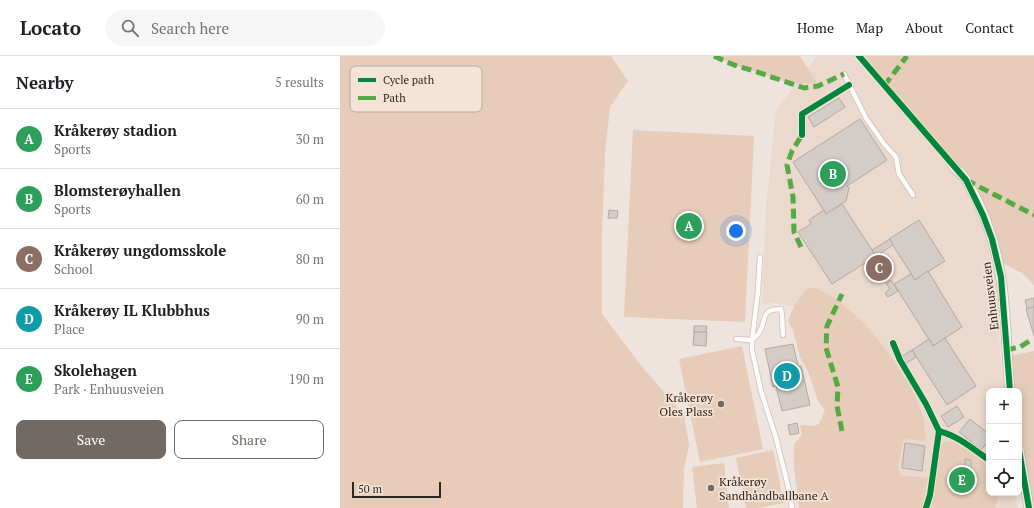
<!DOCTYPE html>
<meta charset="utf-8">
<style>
:root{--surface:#fff;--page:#f6f6f6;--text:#202124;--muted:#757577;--line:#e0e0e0;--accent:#716963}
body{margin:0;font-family:"PT Serif",serif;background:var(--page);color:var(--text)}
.controls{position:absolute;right:12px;bottom:12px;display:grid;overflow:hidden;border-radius:8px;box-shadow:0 2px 10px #0003}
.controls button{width:36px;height:36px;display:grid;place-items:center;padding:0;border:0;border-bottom:1px solid var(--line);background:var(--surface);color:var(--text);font:20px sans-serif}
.scale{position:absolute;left:12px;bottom:10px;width:89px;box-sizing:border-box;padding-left:4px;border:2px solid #2e2722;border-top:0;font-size:11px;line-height:14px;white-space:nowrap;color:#2e2722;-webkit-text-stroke:3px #f5e3d6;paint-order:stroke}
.you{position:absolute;left:396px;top:175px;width:14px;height:14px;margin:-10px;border:3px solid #fff;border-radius:50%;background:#1a73e8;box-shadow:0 0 0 6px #1a73e833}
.badge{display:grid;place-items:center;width:26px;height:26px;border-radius:50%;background:var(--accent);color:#fff;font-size:13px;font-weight:700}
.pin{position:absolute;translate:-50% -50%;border:2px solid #fff;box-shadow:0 1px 4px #0006}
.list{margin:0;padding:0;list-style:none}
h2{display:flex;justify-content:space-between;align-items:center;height:52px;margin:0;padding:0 16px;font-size:17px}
h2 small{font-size:13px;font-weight:400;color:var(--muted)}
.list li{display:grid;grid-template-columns:26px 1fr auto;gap:12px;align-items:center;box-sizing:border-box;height:60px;padding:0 16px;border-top:1px solid var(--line)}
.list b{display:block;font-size:15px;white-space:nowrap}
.list p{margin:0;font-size:13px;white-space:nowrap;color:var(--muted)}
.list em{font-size:13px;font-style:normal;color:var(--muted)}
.actions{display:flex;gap:8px;padding:12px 16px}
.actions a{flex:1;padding:9px 0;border:1px solid var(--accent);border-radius:8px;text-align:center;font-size:14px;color:var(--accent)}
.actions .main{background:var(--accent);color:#fff}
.icon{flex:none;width:22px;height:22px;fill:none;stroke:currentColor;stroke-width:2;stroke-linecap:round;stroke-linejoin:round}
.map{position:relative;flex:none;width:694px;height:452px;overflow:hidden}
header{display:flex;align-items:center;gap:24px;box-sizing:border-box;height:56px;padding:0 20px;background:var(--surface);border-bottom:1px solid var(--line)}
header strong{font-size:19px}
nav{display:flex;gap:22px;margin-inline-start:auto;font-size:14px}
.search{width:280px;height:36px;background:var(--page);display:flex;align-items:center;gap:10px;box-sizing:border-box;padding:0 14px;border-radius:22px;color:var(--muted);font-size:15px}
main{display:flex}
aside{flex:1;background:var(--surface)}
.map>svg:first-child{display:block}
.built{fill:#ebd9cd}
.green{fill:#e6ccb9}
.building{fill:#d4cdc7;stroke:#b2aaa5}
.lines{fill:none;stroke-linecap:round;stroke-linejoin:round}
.lane-casing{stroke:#c9c1bb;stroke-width:6}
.street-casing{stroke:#c9c1bb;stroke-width:11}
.lane{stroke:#fcfbfa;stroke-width:4.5}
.street{stroke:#fcfbfa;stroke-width:9}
.quiet{stroke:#54aa43;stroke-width:5;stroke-dasharray:10 5;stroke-linecap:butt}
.cycleway-casing{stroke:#f5e3d6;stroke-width:8}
.cycleway{stroke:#00873e;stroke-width:6}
.poi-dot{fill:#716963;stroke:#f5e3d6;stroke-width:1.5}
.labels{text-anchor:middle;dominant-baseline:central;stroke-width:3.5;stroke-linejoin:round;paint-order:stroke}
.street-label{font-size:12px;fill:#2e2722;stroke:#f5e3d6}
.poi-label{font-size:12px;fill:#2e2722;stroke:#f5e3d6;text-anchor:end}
.key{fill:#f5e3d6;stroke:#b9aba0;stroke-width:1}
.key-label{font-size:11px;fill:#2e2722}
</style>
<header>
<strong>Locato</strong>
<div class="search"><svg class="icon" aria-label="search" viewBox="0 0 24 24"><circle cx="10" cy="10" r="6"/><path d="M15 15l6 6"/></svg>Search here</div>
<nav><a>Home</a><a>Map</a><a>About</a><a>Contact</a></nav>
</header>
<main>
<aside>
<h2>Nearby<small>5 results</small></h2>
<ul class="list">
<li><span class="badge" style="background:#2e9e5b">A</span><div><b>Kråkerøy stadion</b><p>Sports</p></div><em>30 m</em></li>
<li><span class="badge" style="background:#2e9e5b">B</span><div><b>Blomsterøyhallen</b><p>Sports</p></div><em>60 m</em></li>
<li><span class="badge" style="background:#8d6e63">C</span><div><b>Kråkerøy ungdomsskole</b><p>School</p></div><em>80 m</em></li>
<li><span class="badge" style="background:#0f9aa8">D</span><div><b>Kråkerøy IL Klubbhus</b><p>Place</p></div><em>90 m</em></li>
<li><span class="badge" style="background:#2e9e5b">E</span><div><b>Skolehagen</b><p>Park · Enhuusveien</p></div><em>190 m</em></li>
</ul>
<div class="actions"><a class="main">Save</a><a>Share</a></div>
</aside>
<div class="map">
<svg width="694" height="452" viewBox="0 0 694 452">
<rect width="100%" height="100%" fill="#eee4dd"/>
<path class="built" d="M477,0H507L516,4L621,122L640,160L658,230L660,301L665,335H649V437H675L678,452H582L588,422L560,419L454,250L433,247L422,248L426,151L436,54Z"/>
<g class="green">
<path d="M0,0H271L288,25L270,51L265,97L262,181V258L303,312L344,359L349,389L344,413L343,452H0Z"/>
<path d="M374,0H460L477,27L463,28L449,27L414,15L394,9Z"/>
<path d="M510,0H694V229L682,217L657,204L643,159L613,110L523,5Z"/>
<path d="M293,74L414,80L405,266L284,261Z"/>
<path d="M469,232L478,233L495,242L522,265L540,286L570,329L579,349L584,365L586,385L564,383L558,409L560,419L588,422L582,452H459L454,411V388L462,379L460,369L473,370L479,368L485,354L478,345L469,318L460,301L453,274L448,265C452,252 459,240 469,232Z"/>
<path d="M402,290L423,393L360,406L339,303Z"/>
<path d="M694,295V452H689L679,394V335H670L666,301Z"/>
<path d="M608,385C623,388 637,402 649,411V437H659L655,452H590L593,439L598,393L603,387Z"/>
<path d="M433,394L444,447L418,452H406L396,402Z"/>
<path d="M384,407L389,452H357L352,411Z"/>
</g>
<g class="building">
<path d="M499,42L505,51L474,71L468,61Z"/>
<path d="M520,63L547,104L507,130L509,132L506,145L486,158L453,106Z"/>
<path d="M502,148L536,200L492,228L458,176L471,168L469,164L484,154L486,158Z"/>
<path d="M269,154L278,155L277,162H268Z"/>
<path d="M579,164L605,205L575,224L549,183Z"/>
<path d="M550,183L553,189L536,200L532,194Z"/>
<path d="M588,215L622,271L593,290L554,228L571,218L575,224Z"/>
<path d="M551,224L558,235L548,241L545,237L550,233L546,227Z"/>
<path d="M694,242V251L687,253L685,244Z"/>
<path d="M694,251V280L686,253Z"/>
<path d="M354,270H367L366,276H354Z"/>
<path d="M354,276H367L366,290L353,289Z"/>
<path d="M605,282L636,330L607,349L572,294L589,283L593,290Z"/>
<path d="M453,288L458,310H461L470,349L442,355L436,330L433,331L425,293Z"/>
<path d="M572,294L576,301L565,308L561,301Z"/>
<path d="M617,350L624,361L608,371L601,360Z"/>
<path d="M630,363L649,378V384L641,394L619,376Z"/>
<path d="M457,367L459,377L450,379L448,369Z"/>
<path d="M565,387L585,390L582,415L562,412Z"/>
<path d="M625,403L631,404V416H625Z"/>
</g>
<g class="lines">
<g class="lane-casing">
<g id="lane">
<path d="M504,18L526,62L544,88L556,101L559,118L573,139"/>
<path d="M420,201L418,235L412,284V294L421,335L436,382L448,430L452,452"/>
<path d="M396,283L412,284C414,282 417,280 419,277C427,264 420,253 441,253L442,260L443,279"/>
</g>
</g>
<g class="street-casing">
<g id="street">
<path d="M613,110C617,115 624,119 627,125C644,154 656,189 661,223C667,260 666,298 670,335"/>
<path d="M679,394L689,452"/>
</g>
</g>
<use href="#lane" class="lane"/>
<use href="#street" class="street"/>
<g class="quiet">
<path d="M374,0L394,9L414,15L464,32L478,30L504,18"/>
<path d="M544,30L567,0"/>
<path d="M626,124L694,159"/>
<path d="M461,191L454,176L453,141L447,109L452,95L462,79"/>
<path d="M666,294L680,291L691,284"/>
<path d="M502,375L497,350L498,331L486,292L487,270L502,238"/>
</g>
<g class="cycleway-casing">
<g id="cycleway">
<path d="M519,0L626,124L643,159L652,183L661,221L670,335"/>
<path d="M462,79V58L509,29"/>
<path d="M553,287L560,304L586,348L599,375L590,439L586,452"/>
<path d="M599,375C618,380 633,393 649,404"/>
<path d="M679,394L689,452"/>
</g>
</g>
<use href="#cycleway" class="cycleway"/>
</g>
<g class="poi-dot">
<circle cx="381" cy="348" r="4"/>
<circle cx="371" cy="432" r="4"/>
</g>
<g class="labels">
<g class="street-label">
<text transform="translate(650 240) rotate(-97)">Enhuusveien</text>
</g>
<g class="poi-label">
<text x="373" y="341">Kråkerøy<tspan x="373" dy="14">Oles Plass</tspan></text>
<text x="379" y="425" text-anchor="start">Kråkerøy<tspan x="379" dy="14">Sandhåndballbane A</tspan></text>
</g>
</g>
<rect x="10" y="10" width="132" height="46" rx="6" class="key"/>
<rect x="18" y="22" width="18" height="4" fill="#00873e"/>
<rect x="18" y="40" width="18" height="4" fill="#54aa43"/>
<g class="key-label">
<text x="43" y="28">Cycle path</text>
<text x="43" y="46">Path</text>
</g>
</svg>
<div class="controls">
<button>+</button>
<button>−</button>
<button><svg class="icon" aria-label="locate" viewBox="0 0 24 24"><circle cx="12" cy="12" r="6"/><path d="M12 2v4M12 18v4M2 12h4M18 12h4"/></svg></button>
</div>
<div class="scale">50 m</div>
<div class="you"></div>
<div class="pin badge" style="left:349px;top:170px;background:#2e9e5b">A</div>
<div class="pin badge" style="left:493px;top:118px;background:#2e9e5b">B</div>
<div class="pin badge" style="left:539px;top:212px;background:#8d6e63">C</div>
<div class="pin badge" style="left:447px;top:320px;background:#0f9aa8">D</div>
<div class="pin badge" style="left:622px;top:424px;background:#2e9e5b">E</div>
</div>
</main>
